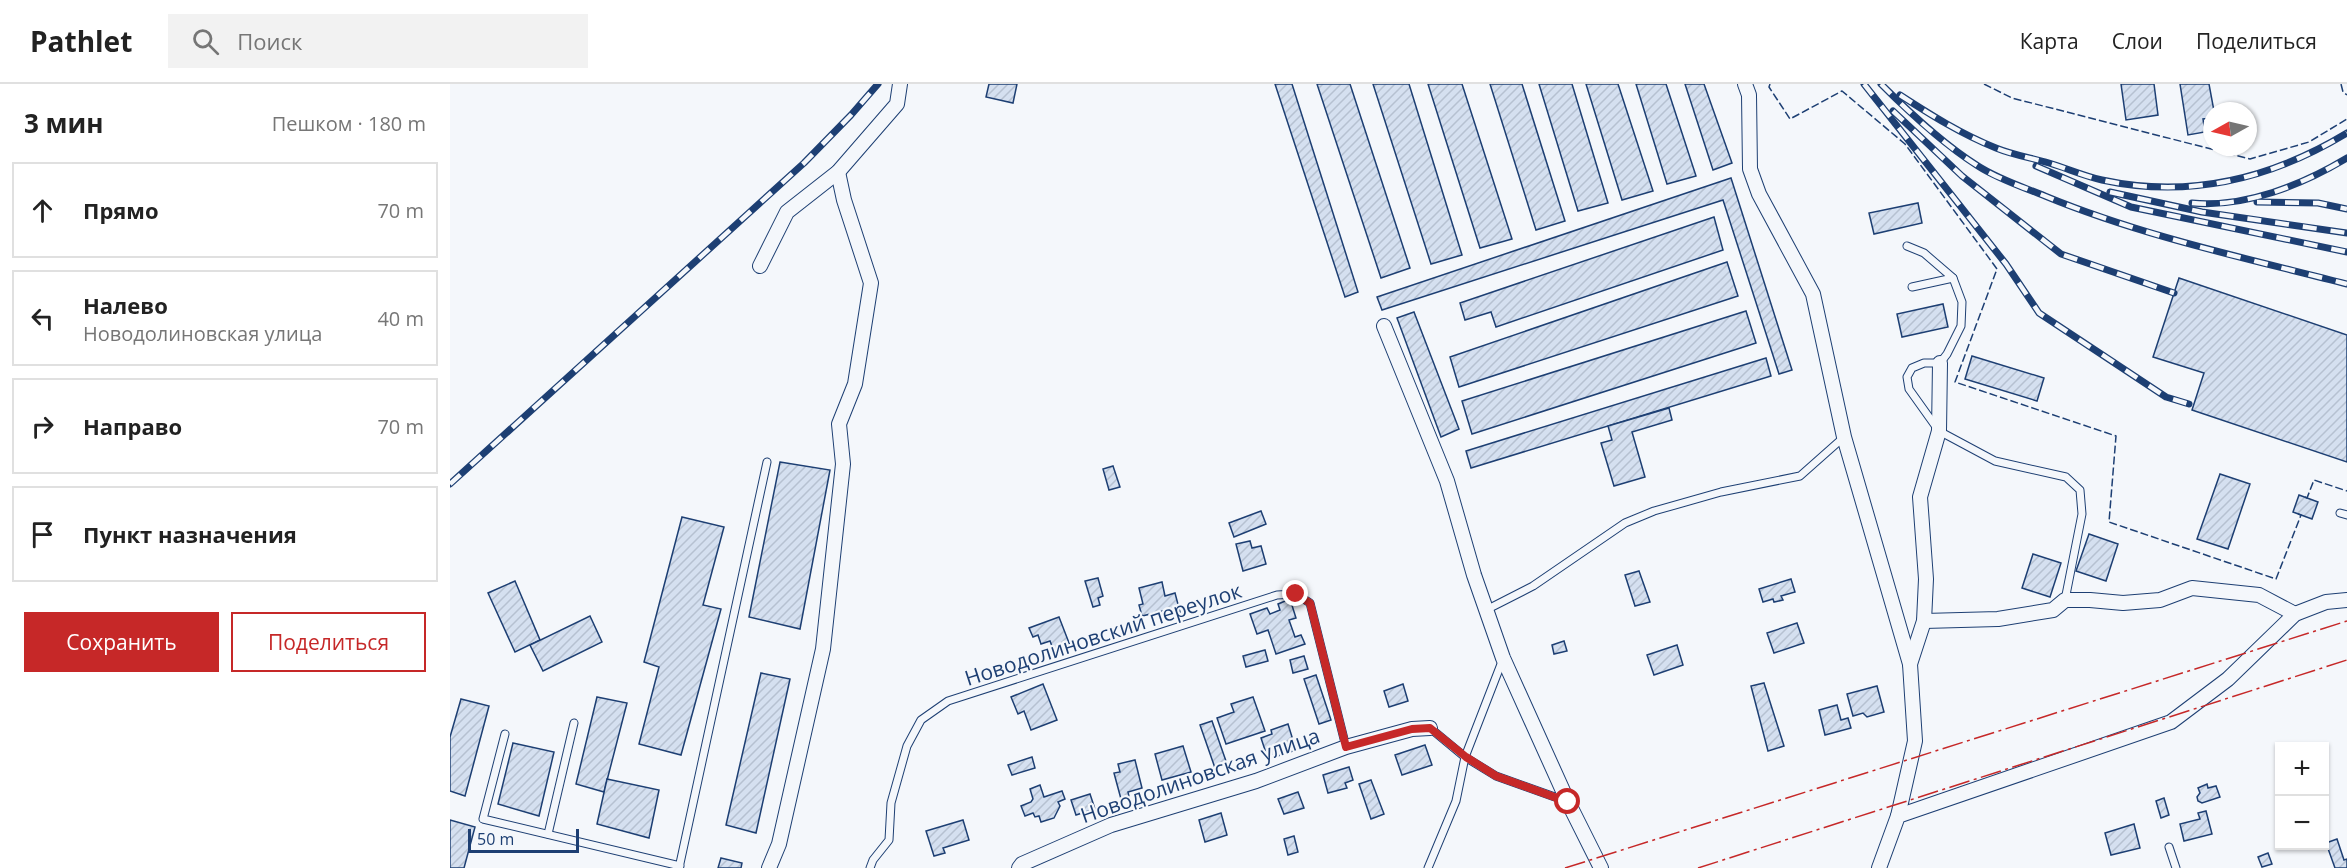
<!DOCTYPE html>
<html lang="ru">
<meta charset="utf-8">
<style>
:root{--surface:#fff;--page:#f2f2f2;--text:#222;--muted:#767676;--line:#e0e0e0;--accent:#c62828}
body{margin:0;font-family:"Open Sans",sans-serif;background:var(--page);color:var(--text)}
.controls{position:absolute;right:18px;bottom:18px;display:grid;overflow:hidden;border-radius:0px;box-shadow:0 2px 4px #0004}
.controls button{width:54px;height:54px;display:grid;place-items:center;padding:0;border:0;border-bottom:2px solid var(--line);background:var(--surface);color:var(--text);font:30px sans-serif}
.compass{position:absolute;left:1753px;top:18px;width:54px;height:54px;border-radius:50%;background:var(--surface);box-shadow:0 2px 4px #0004;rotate:262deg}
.scale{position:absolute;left:18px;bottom:15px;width:111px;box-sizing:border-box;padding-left:6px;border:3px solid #1d3f73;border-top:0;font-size:16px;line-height:21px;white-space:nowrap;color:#1d3f73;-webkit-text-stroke:4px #f4f7fb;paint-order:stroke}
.stop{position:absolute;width:18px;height:18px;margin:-14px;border:4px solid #c62828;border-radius:50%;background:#fff}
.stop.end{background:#c62828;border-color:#fff;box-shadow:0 2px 6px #0008}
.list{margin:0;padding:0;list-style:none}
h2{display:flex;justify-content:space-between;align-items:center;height:78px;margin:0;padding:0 24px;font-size:26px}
h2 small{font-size:20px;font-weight:400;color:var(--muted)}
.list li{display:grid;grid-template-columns:39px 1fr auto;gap:18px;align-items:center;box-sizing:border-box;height:96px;margin:0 12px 12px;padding:0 12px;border:2px solid var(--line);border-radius:0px}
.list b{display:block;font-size:22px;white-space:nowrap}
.list p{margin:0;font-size:20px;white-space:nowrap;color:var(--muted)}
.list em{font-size:20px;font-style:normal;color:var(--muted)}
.actions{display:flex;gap:12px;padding:18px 24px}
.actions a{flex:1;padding:14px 0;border:2px solid var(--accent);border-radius:0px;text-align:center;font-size:21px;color:var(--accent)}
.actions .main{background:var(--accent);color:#fff}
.icon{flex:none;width:33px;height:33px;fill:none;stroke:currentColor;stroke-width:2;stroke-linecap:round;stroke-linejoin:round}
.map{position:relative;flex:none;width:1897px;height:784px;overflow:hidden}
header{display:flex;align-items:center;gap:36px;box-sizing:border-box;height:84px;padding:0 30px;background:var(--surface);border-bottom:2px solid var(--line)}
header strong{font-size:28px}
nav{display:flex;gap:33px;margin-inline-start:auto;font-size:21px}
.search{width:420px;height:54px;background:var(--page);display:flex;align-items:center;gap:15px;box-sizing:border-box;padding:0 21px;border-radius:0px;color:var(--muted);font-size:22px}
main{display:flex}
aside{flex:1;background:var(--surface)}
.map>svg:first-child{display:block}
.building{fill:url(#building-hatch);stroke:#1d3f73;stroke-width:1.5}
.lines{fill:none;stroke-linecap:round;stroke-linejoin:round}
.service-casing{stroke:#1d3f73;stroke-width:9}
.minor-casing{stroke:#1d3f73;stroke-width:16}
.service{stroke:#f4f7fb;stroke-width:7}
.minor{stroke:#f4f7fb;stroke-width:14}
.rail-casing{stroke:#1d3f73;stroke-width:7}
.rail{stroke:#f4f7fb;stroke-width:4.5;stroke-dasharray:14;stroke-linecap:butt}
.fence{stroke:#1d3f73;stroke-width:1.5;stroke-dasharray:8 3;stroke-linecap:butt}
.power{stroke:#c62828;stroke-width:1.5;stroke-dasharray:21 4.5 3 4.5;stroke-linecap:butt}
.route{stroke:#c62828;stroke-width:8}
.labels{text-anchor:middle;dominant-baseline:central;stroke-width:4.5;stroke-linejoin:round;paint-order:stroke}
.street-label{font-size:21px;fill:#1d3f73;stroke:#f4f7fb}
</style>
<header>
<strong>Pathlet</strong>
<div class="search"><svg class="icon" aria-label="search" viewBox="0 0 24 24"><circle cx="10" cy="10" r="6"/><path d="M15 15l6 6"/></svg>Поиск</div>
<nav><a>Карта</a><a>Слои</a><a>Поделиться</a></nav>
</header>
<main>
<aside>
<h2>3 мин<small>Пешком · 180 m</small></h2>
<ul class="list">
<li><svg class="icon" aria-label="ahead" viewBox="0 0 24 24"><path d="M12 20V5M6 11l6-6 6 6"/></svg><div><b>Прямо</b></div><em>70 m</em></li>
<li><svg class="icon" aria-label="left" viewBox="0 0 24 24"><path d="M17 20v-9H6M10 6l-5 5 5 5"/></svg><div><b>Налево</b><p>Новодолиновская улица</p></div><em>40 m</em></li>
<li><svg class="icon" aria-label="right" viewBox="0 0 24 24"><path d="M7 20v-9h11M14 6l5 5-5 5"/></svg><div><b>Направо</b></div><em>70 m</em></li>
<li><svg class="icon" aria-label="arrive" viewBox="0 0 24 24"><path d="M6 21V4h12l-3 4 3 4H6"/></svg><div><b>Пункт назначения</b></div></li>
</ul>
<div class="actions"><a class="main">Сохранить</a><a>Поделиться</a></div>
</aside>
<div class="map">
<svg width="1897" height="784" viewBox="0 0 1897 784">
<defs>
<pattern id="building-hatch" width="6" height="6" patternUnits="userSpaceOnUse" patternTransform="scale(1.5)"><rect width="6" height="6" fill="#d5e0f0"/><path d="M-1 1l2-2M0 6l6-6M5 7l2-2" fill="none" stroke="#b6c1d1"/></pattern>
</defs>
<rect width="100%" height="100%" fill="#f4f7fb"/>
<g class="building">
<path d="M539,0H567L563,19L536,13Z"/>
<path d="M825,0H842L908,208L895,213Z"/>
<path d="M867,0H900L960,184L931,194Z"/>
<path d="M923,0H959L1012,171L981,180Z"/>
<path d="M978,0H1012L1062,155L1030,164Z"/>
<path d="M1040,0H1072L1115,137L1086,146Z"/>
<path d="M1089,0H1122L1158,119L1128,127Z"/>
<path d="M1136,0H1168L1203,107L1172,116Z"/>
<path d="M1186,0H1216L1246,92L1217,100Z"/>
<path d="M1235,0H1254L1282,79L1263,86Z"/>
<path d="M1671,0H1704L1708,31L1676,36Z"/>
<path d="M1730,0H1759L1764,27H1762V34L1753,35L1755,48L1738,51Z"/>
<path d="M1281,94L1342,286L1329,290L1273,116L932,226L927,213Z"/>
<path d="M1468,119L1472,139L1424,150L1419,129Z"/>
<path d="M1264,133L1273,166L1046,243L1041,228L1015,236L1010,219Z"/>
<path d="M1277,178L1288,212L1009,303L1000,273Z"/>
<path d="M1729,194L1897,251V378L1742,326L1754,289L1703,273Z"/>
<path d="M1493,220L1498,243L1452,253L1447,230Z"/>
<path d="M1296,227L1306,259L1022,350L1012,317Z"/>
<path d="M964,228L1009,345L991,353L947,234Z"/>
<path d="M1522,272L1594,294L1587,317L1515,295Z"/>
<path d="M1316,274L1321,292L1021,384L1016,367Z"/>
<path d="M1219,324L1222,336L1182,348L1195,393L1164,402L1151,359L1162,356L1158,342Z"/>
<path d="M330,378L380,386L350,545L299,533Z"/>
<path d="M663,382L670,403L659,406L653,385Z"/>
<path d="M1770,390L1800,400L1778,465L1747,455Z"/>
<path d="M1849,411L1868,418L1862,435L1843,428Z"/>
<path d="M811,427L816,440L784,453L779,439Z"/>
<path d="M232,433L274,443L253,521L271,525L231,671L189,660L209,583L194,578Z"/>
<path d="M1639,450L1668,460L1656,497L1626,487Z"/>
<path d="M800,457L802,464L811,462L816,480L793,487L786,460Z"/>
<path d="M1583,470L1611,479L1600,513L1572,504Z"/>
<path d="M1189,487L1200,518L1185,522L1175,491Z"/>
<path d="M648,494L653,512L648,514L650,521L643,523L635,497Z"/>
<path d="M1341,495L1345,508L1331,512L1333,516L1324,518L1323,515L1313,518L1309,505Z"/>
<path d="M65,497L90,556L65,568L38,509Z"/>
<path d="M712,498L715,512L725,509L730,528L715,532L713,527L692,532L689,521L693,520L689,504Z"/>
<path d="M840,515L846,534L839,536L845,553L851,551L855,560L826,570L818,546L807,550L800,530L817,524L820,530L830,526L828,520Z"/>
<path d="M140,532L152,558L93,587L80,561Z"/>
<path d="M609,533L621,564L605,570L600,557L591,560L588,551L583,553L579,544Z"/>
<path d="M1347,539L1354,559L1324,569L1317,549Z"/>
<path d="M1114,557L1117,567L1104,570L1102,561Z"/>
<path d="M1227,561L1233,581L1204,591L1197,571Z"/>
<path d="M815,566L818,577L796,583L793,572Z"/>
<path d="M854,572L858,585L843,589L840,576Z"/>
<path d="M311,589L340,595L306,749L276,741Z"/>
<path d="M866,591L881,636L869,640L854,595Z"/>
<path d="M1314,599L1334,662L1318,667L1301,602Z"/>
<path d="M593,600L607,636L581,646L574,627L568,630L561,613Z"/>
<path d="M953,600L958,617L939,623L934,607Z"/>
<path d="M1427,602L1434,628L1417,633L1413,629L1403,632L1397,610Z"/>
<path d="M147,613L177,619L154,708L126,700Z"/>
<path d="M803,613L815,647L776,660L767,634L784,628L781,620Z"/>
<path d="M11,615L39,622L15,712L0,707V653Z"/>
<path d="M1387,621L1391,636L1398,634L1401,644L1375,651L1369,626Z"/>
<path d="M762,637L777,680L765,684L750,641Z"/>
<path d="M838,640L846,666L818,675L811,654L822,650L821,646Z"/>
<path d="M63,659L104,668L89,732L48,720Z"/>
<path d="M975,661L982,681L952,691L945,671Z"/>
<path d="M733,662L741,688L712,696L705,670Z"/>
<path d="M582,673L585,684L562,691L558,681Z"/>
<path d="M685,676L692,704L678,708L679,713L671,715L664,689L670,688L668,680Z"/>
<path d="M899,683L903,696L895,699L897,704L878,709L873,691Z"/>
<path d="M157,695L209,706L199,754L147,740Z"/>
<path d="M921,696L934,730L921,735L909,700Z"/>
<path d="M1757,700L1758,704L1766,702L1770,713L1752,719L1748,717L1747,713L1750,709L1748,704Z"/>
<path d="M590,701L594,713L612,707L615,715L608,718L610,722L604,734L591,738L589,732L585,733L583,729L575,732L571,722L581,718L583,715L580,705Z"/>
<path d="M848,708L854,724L834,730L828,715Z"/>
<path d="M640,710L645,725L626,731L621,716Z"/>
<path d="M1714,714L1719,731L1711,734L1706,717Z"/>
<path d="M1756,727L1762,750L1734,757L1730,740L1750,735L1748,729Z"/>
<path d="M771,729L777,751L755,758L749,736Z"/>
<path d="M0,736L25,743L14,784H0Z"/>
<path d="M513,736L519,756L493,764L495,769L484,772L476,747Z"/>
<path d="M1684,740L1690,764L1661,771L1655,749Z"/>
<path d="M844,752L848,768L838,771L834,755Z"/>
<path d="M1887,755L1894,776L1897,775V784H1885L1876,759Z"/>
<path d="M1818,769L1822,780L1812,783L1808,773Z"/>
<path d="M271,774L292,779L291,784H268Z"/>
</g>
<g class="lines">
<g class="service-casing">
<g id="service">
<path d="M1457,162L1474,169L1503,194L1512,218L1511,242L1497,270L1490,279H1474L1462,284L1457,293L1459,305L1489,347L1545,377L1616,393L1630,406L1632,430L1615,516"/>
<path d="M1462,203L1503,194"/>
<path d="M1890,429L1897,431"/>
<path d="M1036,526L1083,502L1175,439L1204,427L1271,408L1350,392L1394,353"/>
<path d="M980,644L1015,673L1046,692L1116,717"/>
<path d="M55,650L33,735L230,782"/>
<path d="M98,750L124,639"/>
<path d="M1719,763L1726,784"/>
<path d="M229,784L317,378"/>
<path d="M420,784L423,776L439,756L441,719L457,662L471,636L498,617L827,511L846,510L860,519L896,663"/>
<path d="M978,784L1006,717L1015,673L1053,575"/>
</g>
</g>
<g class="minor-casing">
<g id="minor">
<path d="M1295,0L1299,11L1300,85L1309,110L1363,210L1394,353L1460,580L1465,657L1448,732"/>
<path d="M310,182L337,128L388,88L447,20L450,0"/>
<path d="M934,242L997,397L1024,491L1053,574L1118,718L1151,784"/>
<path d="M1474,537L1548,535L1603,526L1615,516H1640L1673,519L1710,516L1742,504L1809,511L1845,530"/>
<path d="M1460,580L1474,537L1476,495L1470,413L1489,347L1490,279"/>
<path d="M319,784L329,760L373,565L393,380L389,340L405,300L421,199L394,116L388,88"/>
<path d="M569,784L572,780L661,741L806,697L896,663L962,645L980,644"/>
<path d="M1429,784L1448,732L1721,638L1778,595L1845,530L1876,518L1897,516"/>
</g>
</g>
<use href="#service" class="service"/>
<use href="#minor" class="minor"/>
<g class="rail-casing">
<g id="rail">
<path d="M1414,0L1556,180L1589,229L1716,313L1739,320"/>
<path d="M1431,0C1460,29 1493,60 1528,82C1548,95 1573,103 1595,112C1692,152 1795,174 1897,200"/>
<path d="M1450,11C1481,31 1511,50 1546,64C1563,71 1582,74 1599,79C1616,84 1634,92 1652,96C1740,115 1821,95 1897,49"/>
<path d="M1443,27L1512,92L1611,170L1724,209"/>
<path d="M1586,82L1681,123L1897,168"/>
<path d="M1660,108L1752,128L1897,149"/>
<path d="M1807,118L1868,119L1897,125"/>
<path d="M1742,119C1795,124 1852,101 1897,74"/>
<path d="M0,400L354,79L401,31L428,0"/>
</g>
</g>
<use href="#rail" class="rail"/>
<g class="fence">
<path d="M1320,0L1319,3L1340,35L1392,7L1455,60L1547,185L1505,298L1666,352L1659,438L1826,495L1851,431L1848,430"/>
<path d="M1534,0L1562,14L1800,75L1859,58L1897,35"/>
<path d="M1891,0L1893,8L1897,11"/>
<path d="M1855,413L1857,414L1864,396L1897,407"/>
</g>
<g class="power">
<path d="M1115,784L1897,537"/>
<path d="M1248,784L1897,576"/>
</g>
</g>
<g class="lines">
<path class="route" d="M846,510L860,519L896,663L962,645L980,644L1016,673L1046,692L1118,718"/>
</g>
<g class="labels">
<g class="street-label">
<text transform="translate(653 550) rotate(-18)">Новодолиновский переулок</text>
<text transform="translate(750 691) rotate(-19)">Новодолиновская улица</text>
</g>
</g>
</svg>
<div class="controls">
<button>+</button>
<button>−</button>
</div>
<svg class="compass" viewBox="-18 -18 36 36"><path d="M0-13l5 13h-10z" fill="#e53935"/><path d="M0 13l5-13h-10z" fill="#767676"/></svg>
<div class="scale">50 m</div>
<div class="stop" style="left:1118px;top:718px"></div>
<div class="stop end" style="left:846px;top:510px"></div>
</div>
</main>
